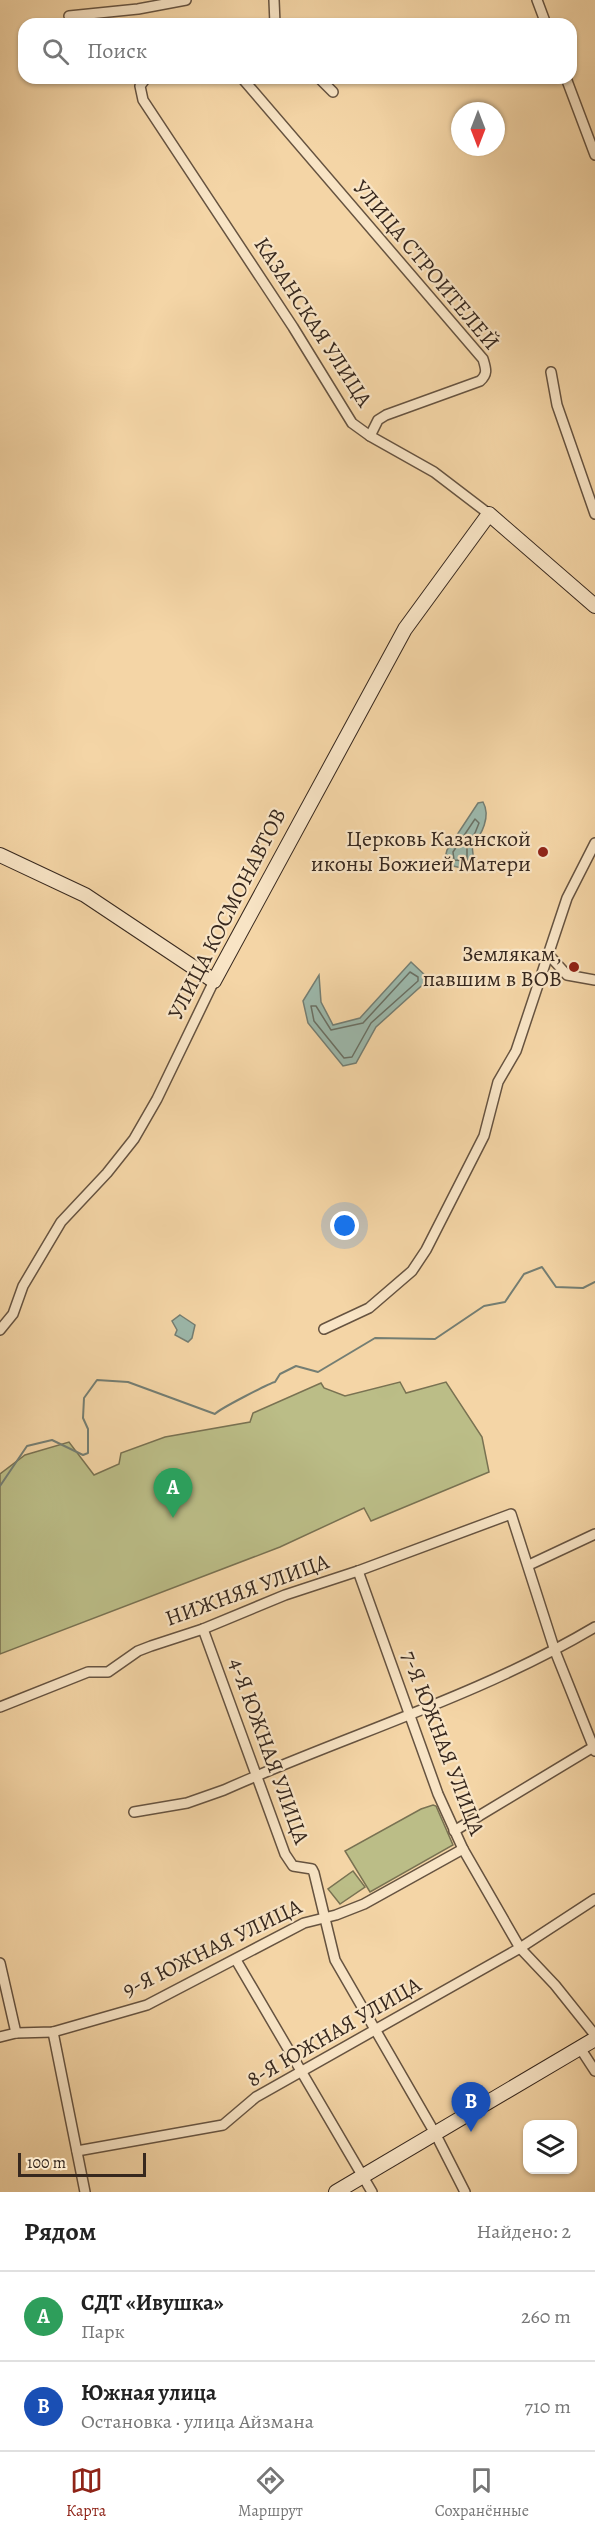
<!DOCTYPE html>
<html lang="ru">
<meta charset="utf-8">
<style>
:root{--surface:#fff;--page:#f6f6f6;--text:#222;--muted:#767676;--line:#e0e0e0;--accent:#8f2418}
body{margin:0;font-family:Alegreya,serif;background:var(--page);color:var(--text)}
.controls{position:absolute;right:18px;bottom:18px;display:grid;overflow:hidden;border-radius:12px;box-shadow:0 2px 4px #0004}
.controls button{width:54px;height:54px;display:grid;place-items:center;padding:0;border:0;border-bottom:2px solid var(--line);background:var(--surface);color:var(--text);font:30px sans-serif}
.compass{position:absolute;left:451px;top:102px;width:54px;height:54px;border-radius:50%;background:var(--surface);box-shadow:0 2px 4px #0004;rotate:180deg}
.scale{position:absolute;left:18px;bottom:15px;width:128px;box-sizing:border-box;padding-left:6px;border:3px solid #37281e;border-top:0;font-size:16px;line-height:21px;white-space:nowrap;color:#37281e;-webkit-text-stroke:4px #f8e4c5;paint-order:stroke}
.you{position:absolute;left:345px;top:1226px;width:21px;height:21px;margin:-15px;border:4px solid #fff;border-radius:50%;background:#1a73e8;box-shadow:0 0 0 9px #1a73e833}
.badge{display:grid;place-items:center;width:39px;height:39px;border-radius:50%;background:var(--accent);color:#fff;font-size:20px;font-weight:700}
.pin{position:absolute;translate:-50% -50px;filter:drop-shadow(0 2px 3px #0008)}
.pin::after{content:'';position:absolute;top:32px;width:21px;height:18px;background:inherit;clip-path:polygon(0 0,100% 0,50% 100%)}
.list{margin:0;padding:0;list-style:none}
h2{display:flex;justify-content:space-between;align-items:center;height:78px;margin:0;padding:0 24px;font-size:26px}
h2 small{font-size:20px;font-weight:400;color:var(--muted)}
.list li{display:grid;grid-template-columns:39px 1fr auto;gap:18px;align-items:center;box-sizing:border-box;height:90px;padding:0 24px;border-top:2px solid var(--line)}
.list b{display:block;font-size:22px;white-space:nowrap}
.list p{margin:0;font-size:20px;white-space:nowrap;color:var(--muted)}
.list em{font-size:20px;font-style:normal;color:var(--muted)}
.icon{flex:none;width:33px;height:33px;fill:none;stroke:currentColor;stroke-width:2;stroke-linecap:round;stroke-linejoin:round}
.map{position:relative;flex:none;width:595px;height:2192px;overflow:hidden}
.search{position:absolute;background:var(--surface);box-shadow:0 2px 4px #0004;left:18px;right:18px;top:18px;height:66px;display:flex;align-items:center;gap:15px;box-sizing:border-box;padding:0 21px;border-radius:18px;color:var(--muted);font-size:22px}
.sheet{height:258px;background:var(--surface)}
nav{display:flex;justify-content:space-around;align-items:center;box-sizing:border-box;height:84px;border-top:2px solid var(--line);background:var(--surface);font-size:16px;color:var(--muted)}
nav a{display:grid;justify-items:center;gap:3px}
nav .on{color:var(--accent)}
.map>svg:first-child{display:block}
.green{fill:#bbbd87;stroke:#797252;stroke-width:1.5}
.water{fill:#9cb8ab;stroke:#747e73;stroke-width:1.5}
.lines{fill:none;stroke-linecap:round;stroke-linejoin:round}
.shore{stroke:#6a7064;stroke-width:1.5}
.stream{stroke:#747e73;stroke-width:2}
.street-casing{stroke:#665340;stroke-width:12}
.secondary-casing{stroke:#37281e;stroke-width:16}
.street{stroke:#f8e4c5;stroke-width:9}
.secondary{stroke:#f8e4c5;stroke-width:14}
.poi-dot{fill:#8f2418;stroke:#f8e4c5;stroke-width:2}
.labels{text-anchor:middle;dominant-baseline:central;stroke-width:4.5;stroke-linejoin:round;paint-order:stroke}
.street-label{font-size:22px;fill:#37281e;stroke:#f8e4c5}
.poi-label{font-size:22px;fill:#37281e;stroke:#f8e4c5;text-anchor:end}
</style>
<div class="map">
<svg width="595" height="2192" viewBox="0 0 595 2192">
<rect width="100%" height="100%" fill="#f4d5a6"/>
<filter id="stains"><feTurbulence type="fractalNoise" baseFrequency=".00333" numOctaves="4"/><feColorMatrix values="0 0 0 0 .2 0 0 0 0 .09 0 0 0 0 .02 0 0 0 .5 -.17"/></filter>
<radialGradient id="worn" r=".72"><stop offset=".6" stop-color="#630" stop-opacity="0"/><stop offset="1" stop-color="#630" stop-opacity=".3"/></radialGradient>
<g class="green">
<path d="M400,1382L406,1393L446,1382L482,1437L489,1472L371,1521L364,1508L280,1547L0,1654V1474L25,1455L69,1442L94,1475L119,1464L121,1453L165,1437L250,1422L253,1413L321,1383L324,1388L345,1396Z"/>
<path d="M433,1805L436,1806L453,1845L370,1892L345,1851L421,1809Z"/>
<path d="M353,1871L365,1887L340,1904L328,1889Z"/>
</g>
<g class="water">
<path d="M483,802C491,816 482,835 472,845L474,863L470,870L449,865L445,858L447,850L478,803Z"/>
<path d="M411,962L429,979L376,1027L356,1063L343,1066L308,1023L303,1001L319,975L321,1002L333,1025L360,1018Z"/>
<path d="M180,1315L195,1325L192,1338L188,1342L175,1335L177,1330L172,1321Z"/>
</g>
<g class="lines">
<g class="shore">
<path d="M475,819L479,823L475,833L467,844V861L454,860L453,852Z"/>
<path d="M410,972L418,977V981L371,1023L352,1057L344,1058L314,1021L311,1006H316L331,1030L363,1023Z"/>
</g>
<path class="stream" d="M0,1486L27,1446L52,1440L83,1455L88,1453V1429L83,1418L84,1398L97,1380L128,1382L215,1414C219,1409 270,1383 275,1382L280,1374L296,1366L318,1372L375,1338L435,1339L484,1306L505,1302L524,1274L542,1267L556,1287L583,1288L595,1282"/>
<g class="street-casing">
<g id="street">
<path d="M274,0L275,24"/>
<path d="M537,0L546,24"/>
<path d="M69,16L138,9L186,0"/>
<path d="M146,78L140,86L143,100L293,327L352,423L370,436L434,472L489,514"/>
<path d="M242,78L483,359C486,369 488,374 480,381L386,415L378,420L370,436"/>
<path d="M319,78L333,92"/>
<path d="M566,78L595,155"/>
<path d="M551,372L557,405L595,514"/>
<path d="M548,954L567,975L595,980"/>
<path d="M324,1329L369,1308L412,1271L426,1250L484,1136L498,1082L516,1051L567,898L595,843"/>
<path d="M0,1330L13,1314L23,1286L61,1222L107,1173L134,1139L157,1099L214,981"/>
<path d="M529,1565L595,1534"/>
<path d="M358,1571L438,1794L463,1849L520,1948L555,1985L595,2035"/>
<path d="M203,1629L285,1854L293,1866L312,1869L314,1873L335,1960L436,2135L465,2192"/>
<path d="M0,1707L88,1672H108L138,1651L151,1646L203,1629L285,1595L358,1571L511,1514L555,1651L595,1751"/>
<path d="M134,1812L187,1803L224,1790C347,1735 479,1696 595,1627"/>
<path d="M454,1831L595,1746"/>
<path d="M236,1960L372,2192"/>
<path d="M0,1963L16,2033"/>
<path d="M53,2032L85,2192"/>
<path d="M0,2037L16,2033L53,2032L147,2005L304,1923L336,1915L364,1904L463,1849"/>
<path d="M580,2048L595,2071"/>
<path d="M77,2151L223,2125L256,2097L520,1948L595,1899"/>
</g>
</g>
<g class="secondary-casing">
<g id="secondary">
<path d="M0,855L85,895L214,981L405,629L489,514L595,606"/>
<path d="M336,2192L595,2039"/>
</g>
</g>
<use href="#street" class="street"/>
<use href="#secondary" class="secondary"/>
</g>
<g class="poi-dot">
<circle cx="543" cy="852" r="6"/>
<circle cx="574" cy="967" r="6"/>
</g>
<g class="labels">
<g class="street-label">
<text transform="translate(426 265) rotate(50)">УЛИЦА СТРОИТЕЛЕЙ</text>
<text transform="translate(313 322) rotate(57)">КАЗАНСКАЯ УЛИЦА</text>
<text transform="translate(227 914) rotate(-63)">УЛИЦА КОСМОНАВТОВ</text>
<text transform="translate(247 1590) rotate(-20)">НИЖНЯЯ УЛИЦА</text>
<text transform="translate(443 1743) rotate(69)">7-Я ЮЖНАЯ УЛИЦА</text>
<text transform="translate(269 1751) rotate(70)">4-Я ЮЖНАЯ УЛИЦА</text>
<text transform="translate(212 1948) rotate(-26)">9-Я ЮЖНАЯ УЛИЦА</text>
<text transform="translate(334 2032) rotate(-30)">8-Я ЮЖНАЯ УЛИЦА</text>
</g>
<g class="poi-label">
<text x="531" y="839">Церковь Казанской<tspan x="531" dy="25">иконы Божией Матери</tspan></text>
<text x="562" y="954">Землякам,<tspan x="562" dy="25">павшим в ВОВ</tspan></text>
</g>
</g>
<rect width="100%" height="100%" filter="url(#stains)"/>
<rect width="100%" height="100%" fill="url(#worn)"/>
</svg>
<div class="controls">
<button><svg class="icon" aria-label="layers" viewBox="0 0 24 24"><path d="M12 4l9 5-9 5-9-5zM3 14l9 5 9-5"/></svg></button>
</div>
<svg class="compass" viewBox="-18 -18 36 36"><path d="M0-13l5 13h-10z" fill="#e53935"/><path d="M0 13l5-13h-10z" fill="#767676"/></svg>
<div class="scale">100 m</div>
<div class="you"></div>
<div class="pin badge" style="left:173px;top:1518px;background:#2e9e5b">A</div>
<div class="pin badge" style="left:471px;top:2132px;background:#1a4fb4">B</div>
<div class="search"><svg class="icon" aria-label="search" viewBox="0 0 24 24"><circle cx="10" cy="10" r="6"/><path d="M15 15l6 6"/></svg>Поиск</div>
</div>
<section class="sheet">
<h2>Рядом<small>Найдено: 2</small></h2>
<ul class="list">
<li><span class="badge" style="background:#2e9e5b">A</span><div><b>СДТ «Ивушка»</b><p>Парк</p></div><em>260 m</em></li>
<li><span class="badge" style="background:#1a4fb4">B</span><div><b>Южная улица</b><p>Остановка · улица Айзмана</p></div><em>710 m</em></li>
</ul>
</section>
<nav>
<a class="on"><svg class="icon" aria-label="map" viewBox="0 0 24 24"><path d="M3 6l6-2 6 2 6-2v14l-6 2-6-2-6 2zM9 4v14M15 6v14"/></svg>Карта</a>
<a><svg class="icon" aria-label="directions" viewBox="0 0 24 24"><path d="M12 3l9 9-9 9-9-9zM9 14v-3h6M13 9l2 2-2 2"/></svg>Маршрут</a>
<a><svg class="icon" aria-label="saved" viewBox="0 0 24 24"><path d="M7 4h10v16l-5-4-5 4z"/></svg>Сохранённые</a>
</nav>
